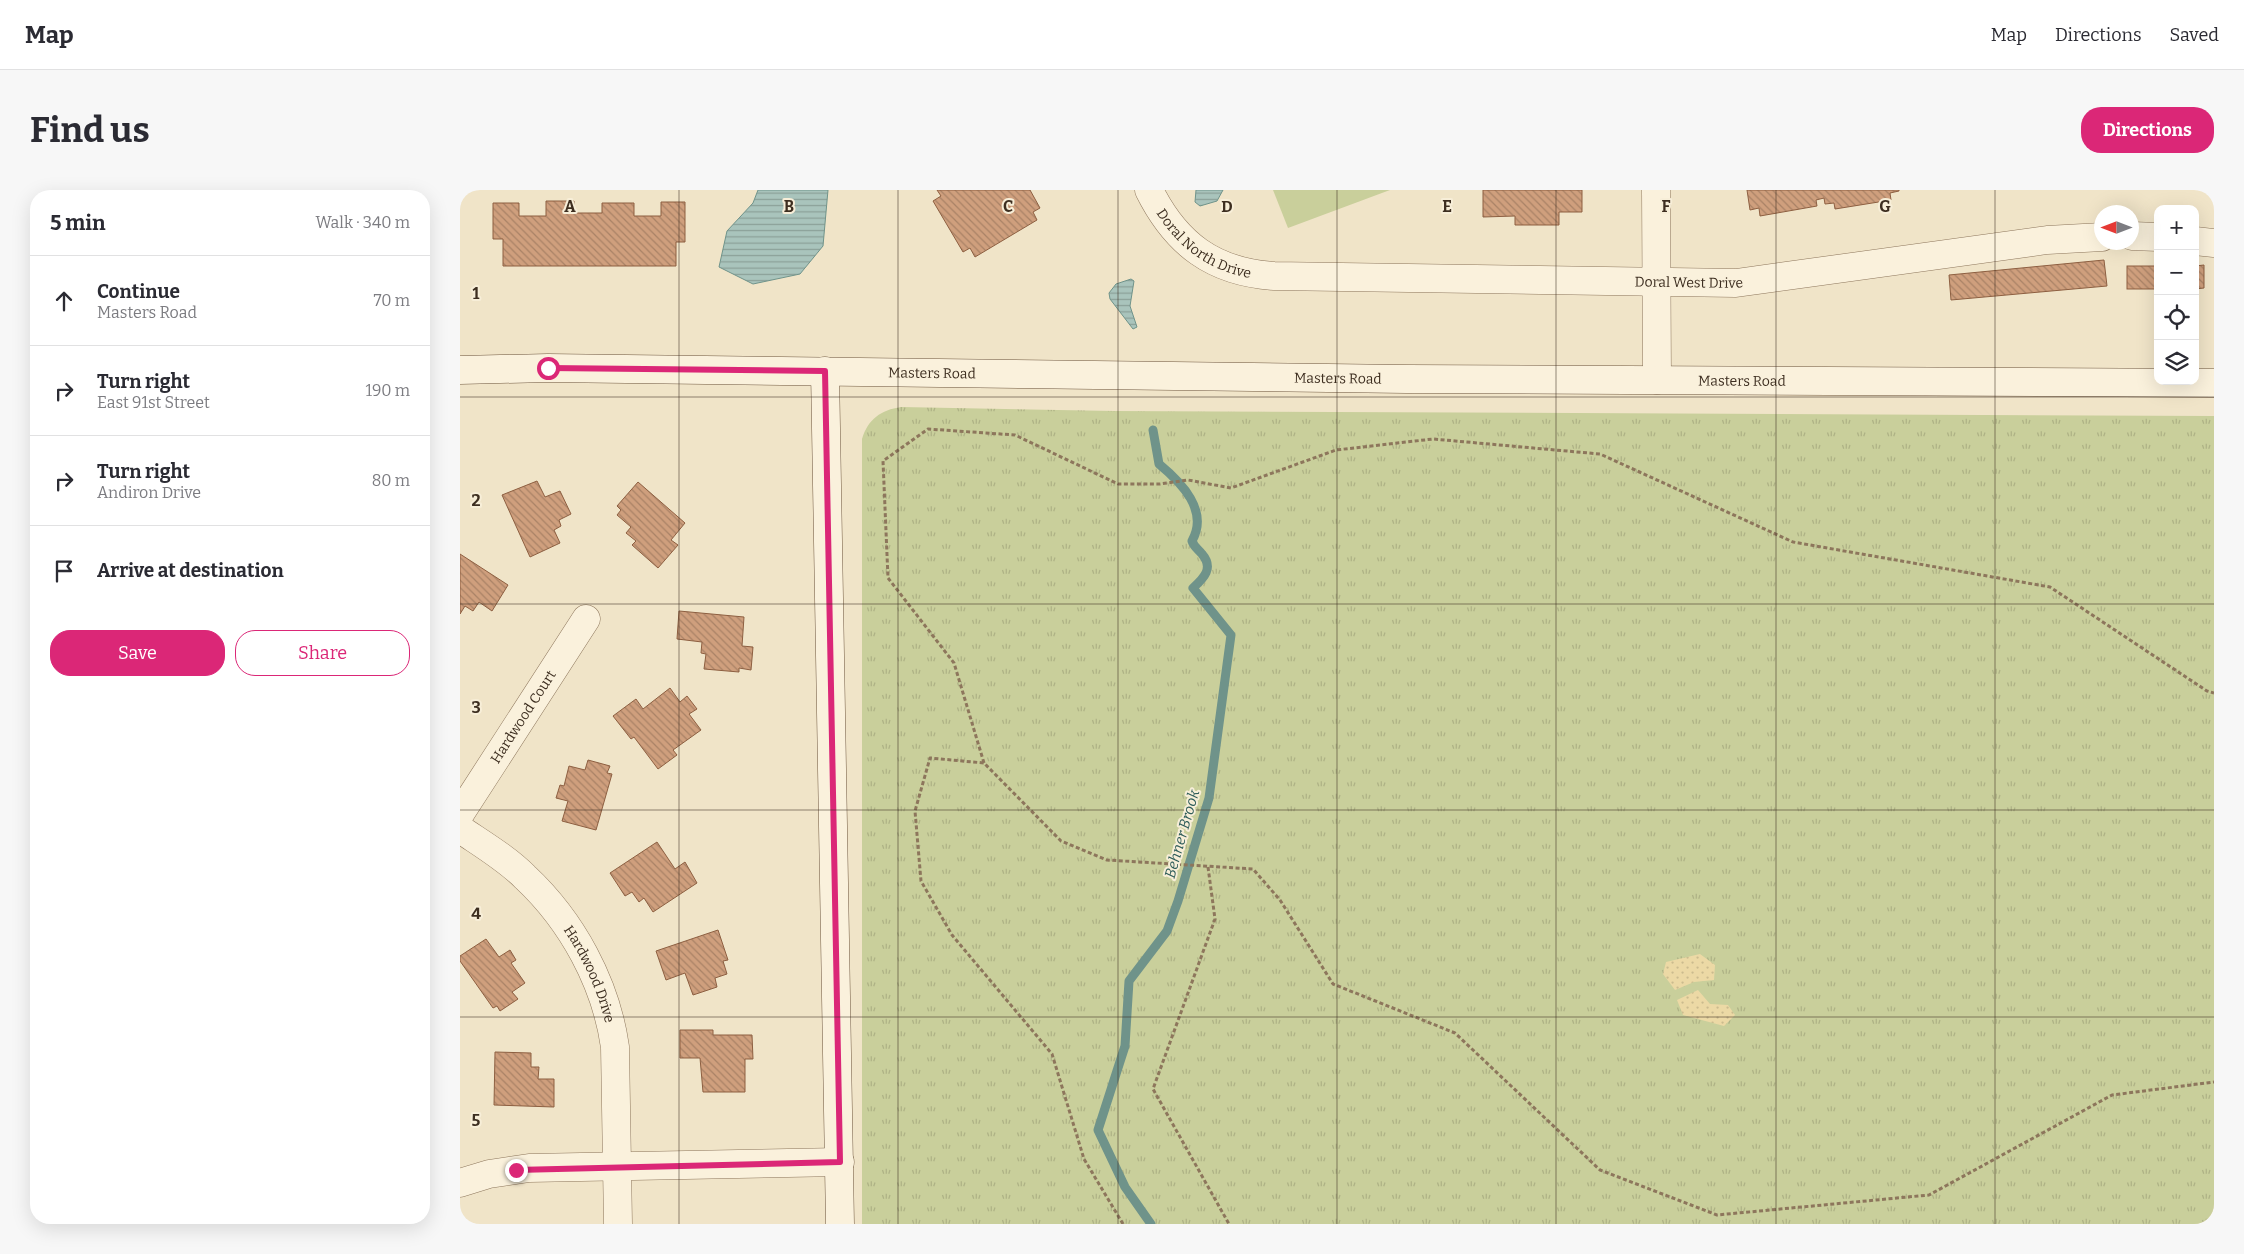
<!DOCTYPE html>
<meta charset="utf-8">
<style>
:root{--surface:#fff;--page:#f7f7f7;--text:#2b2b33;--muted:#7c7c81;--line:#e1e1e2;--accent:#db2777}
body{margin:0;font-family:Bitter,serif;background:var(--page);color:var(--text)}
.controls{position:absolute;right:15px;top:15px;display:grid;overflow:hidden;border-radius:10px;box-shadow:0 5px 20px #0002}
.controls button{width:45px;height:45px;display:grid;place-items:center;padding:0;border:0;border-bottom:1px solid var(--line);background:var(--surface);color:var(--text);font:25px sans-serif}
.compass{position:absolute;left:1634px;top:15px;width:45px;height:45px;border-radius:50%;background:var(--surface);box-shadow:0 5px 20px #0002;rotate:270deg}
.stop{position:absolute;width:15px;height:15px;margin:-11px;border:4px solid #db2777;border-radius:50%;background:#fff}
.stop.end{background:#db2777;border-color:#fff;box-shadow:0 1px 5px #0008}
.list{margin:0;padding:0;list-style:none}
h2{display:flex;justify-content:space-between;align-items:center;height:65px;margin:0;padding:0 20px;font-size:21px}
h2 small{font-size:16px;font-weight:400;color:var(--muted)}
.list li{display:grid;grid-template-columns:32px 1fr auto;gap:15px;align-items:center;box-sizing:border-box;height:90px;padding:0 20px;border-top:1px solid var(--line)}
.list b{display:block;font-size:19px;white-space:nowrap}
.list p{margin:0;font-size:16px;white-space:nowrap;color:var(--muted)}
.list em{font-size:16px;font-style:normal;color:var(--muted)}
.actions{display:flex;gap:10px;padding:15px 20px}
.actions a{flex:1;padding:11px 0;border:1px solid var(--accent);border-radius:20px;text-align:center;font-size:18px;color:var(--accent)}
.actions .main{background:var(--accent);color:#fff}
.icon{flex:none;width:28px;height:28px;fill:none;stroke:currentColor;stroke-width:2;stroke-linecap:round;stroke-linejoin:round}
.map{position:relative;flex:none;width:1754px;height:1034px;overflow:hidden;border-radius:20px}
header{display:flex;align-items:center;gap:30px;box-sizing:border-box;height:70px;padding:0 25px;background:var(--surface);border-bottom:1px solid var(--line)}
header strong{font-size:24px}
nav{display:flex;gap:28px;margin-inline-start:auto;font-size:18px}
.intro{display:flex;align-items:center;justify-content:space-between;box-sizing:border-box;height:120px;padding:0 30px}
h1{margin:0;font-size:35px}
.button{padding:12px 22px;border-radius:20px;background:var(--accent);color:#fff;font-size:18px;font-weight:700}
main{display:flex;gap:30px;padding:0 30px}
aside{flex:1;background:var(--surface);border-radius:20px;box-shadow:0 5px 20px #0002}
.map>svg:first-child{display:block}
.grass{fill:url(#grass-tufts)}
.sand{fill:url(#sand-dots)}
.pitch{fill:#c9cf9b}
.water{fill:url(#water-rules);stroke:#6f938a}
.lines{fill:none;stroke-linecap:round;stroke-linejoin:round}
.stream{stroke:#6f938a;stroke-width:9}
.building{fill:url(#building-back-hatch);stroke:#8d5f41}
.street-casing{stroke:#8d765c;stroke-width:29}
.secondary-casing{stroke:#6f573f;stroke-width:29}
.path{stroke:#8d765c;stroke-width:3;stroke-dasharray:4 2.5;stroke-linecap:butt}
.street{stroke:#faf1dc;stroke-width:28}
.secondary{stroke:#faf1dc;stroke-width:28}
.route{stroke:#db2777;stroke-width:6}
.grid{fill:none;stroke:#3d2e20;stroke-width:1;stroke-opacity:0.55}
.labels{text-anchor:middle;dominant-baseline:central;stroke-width:4;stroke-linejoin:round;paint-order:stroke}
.street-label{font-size:14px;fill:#3d2e20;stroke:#f7eed8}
.water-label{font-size:15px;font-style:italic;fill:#2f5d5a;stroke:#f7eed8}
.grid-label{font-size:16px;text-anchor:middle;font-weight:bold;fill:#3d2e20;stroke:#f7eed8;stroke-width:4;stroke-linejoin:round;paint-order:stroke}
</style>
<header>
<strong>Map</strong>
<nav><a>Map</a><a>Directions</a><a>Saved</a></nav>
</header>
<div class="intro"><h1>Find us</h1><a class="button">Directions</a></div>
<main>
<aside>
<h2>5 min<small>Walk · 340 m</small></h2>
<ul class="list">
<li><svg class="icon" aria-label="ahead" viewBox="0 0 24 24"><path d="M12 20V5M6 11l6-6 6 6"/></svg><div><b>Continue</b><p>Masters Road</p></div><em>70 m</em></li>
<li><svg class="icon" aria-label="right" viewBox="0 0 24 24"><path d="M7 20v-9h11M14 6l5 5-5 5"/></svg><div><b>Turn right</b><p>East 91st Street</p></div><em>190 m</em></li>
<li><svg class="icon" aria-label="right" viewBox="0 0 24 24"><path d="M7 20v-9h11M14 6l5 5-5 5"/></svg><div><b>Turn right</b><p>Andiron Drive</p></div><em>80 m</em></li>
<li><svg class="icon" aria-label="arrive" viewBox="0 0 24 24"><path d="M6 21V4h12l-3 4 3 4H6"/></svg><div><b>Arrive at destination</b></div></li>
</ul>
<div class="actions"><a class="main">Save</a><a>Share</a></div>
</aside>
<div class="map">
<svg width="1754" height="1034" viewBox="0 0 1754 1034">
<defs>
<pattern id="grass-tufts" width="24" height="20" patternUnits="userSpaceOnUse" patternTransform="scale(1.25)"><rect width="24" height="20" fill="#c9cf9b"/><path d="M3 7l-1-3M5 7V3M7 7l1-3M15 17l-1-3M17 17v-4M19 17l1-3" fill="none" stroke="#aeb285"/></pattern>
<pattern id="sand-dots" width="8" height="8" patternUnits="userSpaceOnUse" patternTransform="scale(1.25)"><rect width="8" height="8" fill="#ecd9a5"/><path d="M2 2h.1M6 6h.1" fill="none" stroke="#cbbb8e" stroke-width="1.8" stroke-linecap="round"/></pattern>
<pattern id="water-rules" width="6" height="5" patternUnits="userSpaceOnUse" patternTransform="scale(1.25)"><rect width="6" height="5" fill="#a9c4bc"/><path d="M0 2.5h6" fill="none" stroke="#8ba098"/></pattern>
<pattern id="building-back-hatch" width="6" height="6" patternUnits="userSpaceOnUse" patternTransform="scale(1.25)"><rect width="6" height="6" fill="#cf9f7d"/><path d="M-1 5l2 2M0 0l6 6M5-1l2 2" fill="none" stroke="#a98266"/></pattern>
</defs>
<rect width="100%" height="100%" fill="#f0e4c8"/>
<path class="grass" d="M441,217L654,221L1754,226V1034H402V249C408,229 421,220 441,217Z"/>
<g class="sand">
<path d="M1240,764L1255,775L1254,790L1234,792L1215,800L1203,784L1206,772Z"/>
<path d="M1238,800L1250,814L1268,815L1275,825L1264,836L1223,825L1217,810Z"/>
</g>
<path class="pitch" d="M813,0H930L828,38Z"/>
<g class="water">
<path d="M298,0H368L363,56L340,84L293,94L259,77L267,41L293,13Z"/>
<path d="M736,0H763L757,11L740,16L735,12Z"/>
<path d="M671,89L674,91L670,116L677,137L673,139L650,109L649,103L656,94Z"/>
</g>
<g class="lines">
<path class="stream" d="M691,1034L665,997L638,940L665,856L669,791L707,741L718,711L749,608L771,445L733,398C744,388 754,378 742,364C738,359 734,357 732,351C749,321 722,293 699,274L693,240"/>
</g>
<g class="building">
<path d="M477,0H570L580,18L573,22L577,30L515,67L510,58L503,62L473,11L481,6Z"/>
<path d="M1023,0H1122V22H1099V35H1055V26L1023,27Z"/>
<path d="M1287,0H1439V1L1430,3L1431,10L1375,19L1374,13L1365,14L1364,8L1356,10L1357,16L1300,26L1299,18L1290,20Z"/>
<path d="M86,11H114V23H142V13H174V26H201V12H225V52H216V76H43V49H33V13H59V26H86Z"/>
<path d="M1644,70L1647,96L1491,110L1489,85Z"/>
<path d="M1744,75V98L1735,99V76Z"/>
<rect x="1667" y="76" width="31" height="23"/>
<path d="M77,291L85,307L100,301L111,324L99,330L101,336L94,340L100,353L70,367L42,305Z"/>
<path d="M178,292L225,333L211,350L218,355L198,378L172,355L176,351L166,343L171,337L157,325L161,320L157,316Z"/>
<path d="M0,364L48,395L32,421L19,412L13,421L5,416L0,424Z"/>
<path d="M219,421L284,427L282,456L293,457L291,480L279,478V482L244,479L246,464L241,463L242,452L217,449Z"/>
<path d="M210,498L220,512L227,506L237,519L229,524L241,540L213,560L217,565L198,579L174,547L171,549L153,526L176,509L183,519Z"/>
<path d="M128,570L150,576L147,583L152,584L136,640L102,631L108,611L96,608L100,595L104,596L109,576L125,580Z"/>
<path d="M197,652L215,679L225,672L237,693L193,722L184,708L179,712L172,702L165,706L150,683Z"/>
<path d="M258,740L268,770L263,771L267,784L255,788L257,797L233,805L225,783L206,790L196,761Z"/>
<path d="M26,749L39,767L50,760L56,770L51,773L65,793L52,802L58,809L40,821L37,816L33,818L0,771V766Z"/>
<path d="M220,840H253V845H292L293,869H285V902H243L240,868H220Z"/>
<path d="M35,862L71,863V877H79L78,889H94V917L34,915Z"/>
</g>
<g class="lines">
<g class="street-casing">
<g id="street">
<path id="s1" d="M689,0C716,54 753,82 814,86L1276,93L1587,50L1642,47"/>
<path d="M1196,0L1197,190"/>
<path d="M1672,46L1698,47"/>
<path d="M1735,51L1754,53"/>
<path id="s2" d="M0,624L126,429"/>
<path id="s3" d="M0,639C22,654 46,668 65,687C112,731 146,793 155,857L158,1034"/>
<path d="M0,993L29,984L69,978L380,972"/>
</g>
</g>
<g class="secondary-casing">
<g id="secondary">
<path id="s4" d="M0,180L88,178L946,189L1754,193"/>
<path d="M365,181L380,1034"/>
</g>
</g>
<g class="path">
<path d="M524,573L494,473L428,388L423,271L468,239L555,245L658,294H700L728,290L771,298L876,260L973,249L1140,264L1333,352L1590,397L1747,501L1754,503"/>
<path d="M748,677L755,729L693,899L769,1034"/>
<path d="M663,1034L624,969L592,864L492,745L461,691L455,621L470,568L524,573L601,651L647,670L793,679L820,710L873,794L995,843L1140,980L1257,1025L1469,1005L1652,905L1754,892"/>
</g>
<use href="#street" class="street"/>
<use href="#secondary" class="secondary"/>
</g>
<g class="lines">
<path class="route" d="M56,980L380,972L365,181L88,178"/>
</g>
<path class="grid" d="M219,0V1034M438,0V1034M658,0V1034M877,0V1034M1096,0V1034M1316,0V1034M1535,0V1034M0,207H1754M0,414H1754M0,620H1754M0,827H1754"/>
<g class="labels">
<g class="street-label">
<text stroke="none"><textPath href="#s1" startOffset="80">Doral North Drive</textPath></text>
<text stroke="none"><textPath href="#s1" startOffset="575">Doral West Drive</textPath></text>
<text stroke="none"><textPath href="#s4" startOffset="472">Masters Road</textPath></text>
<text stroke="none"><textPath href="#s4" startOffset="878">Masters Road</textPath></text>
<text stroke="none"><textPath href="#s4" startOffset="1282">Masters Road</textPath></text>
<text stroke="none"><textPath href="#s2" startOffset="116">Hardwood Court</textPath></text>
<text stroke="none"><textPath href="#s3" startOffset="199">Hardwood Drive</textPath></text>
</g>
<g class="water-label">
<text transform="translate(722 644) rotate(-74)">Behner Brook</text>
</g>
</g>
<g class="grid-label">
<text x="110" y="22">A</text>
<text x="329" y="22">B</text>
<text x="548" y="22">C</text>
<text x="767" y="22">D</text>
<text x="987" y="22">E</text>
<text x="1206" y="22">F</text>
<text x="1425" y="22">G</text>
<text x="16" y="109">1</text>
<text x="16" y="316">2</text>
<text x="16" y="523">3</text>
<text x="16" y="729">4</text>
<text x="16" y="936">5</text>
</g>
</svg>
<div class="controls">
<button>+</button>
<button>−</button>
<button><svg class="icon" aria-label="locate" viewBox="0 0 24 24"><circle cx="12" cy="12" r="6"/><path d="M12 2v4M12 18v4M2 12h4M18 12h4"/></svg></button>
<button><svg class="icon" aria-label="layers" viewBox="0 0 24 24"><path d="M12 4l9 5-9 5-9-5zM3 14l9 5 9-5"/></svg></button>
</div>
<svg class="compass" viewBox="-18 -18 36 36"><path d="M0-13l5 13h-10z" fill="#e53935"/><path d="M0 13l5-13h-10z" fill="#7c7c81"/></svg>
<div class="stop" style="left:88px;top:178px"></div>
<div class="stop end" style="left:56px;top:980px"></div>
</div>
</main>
